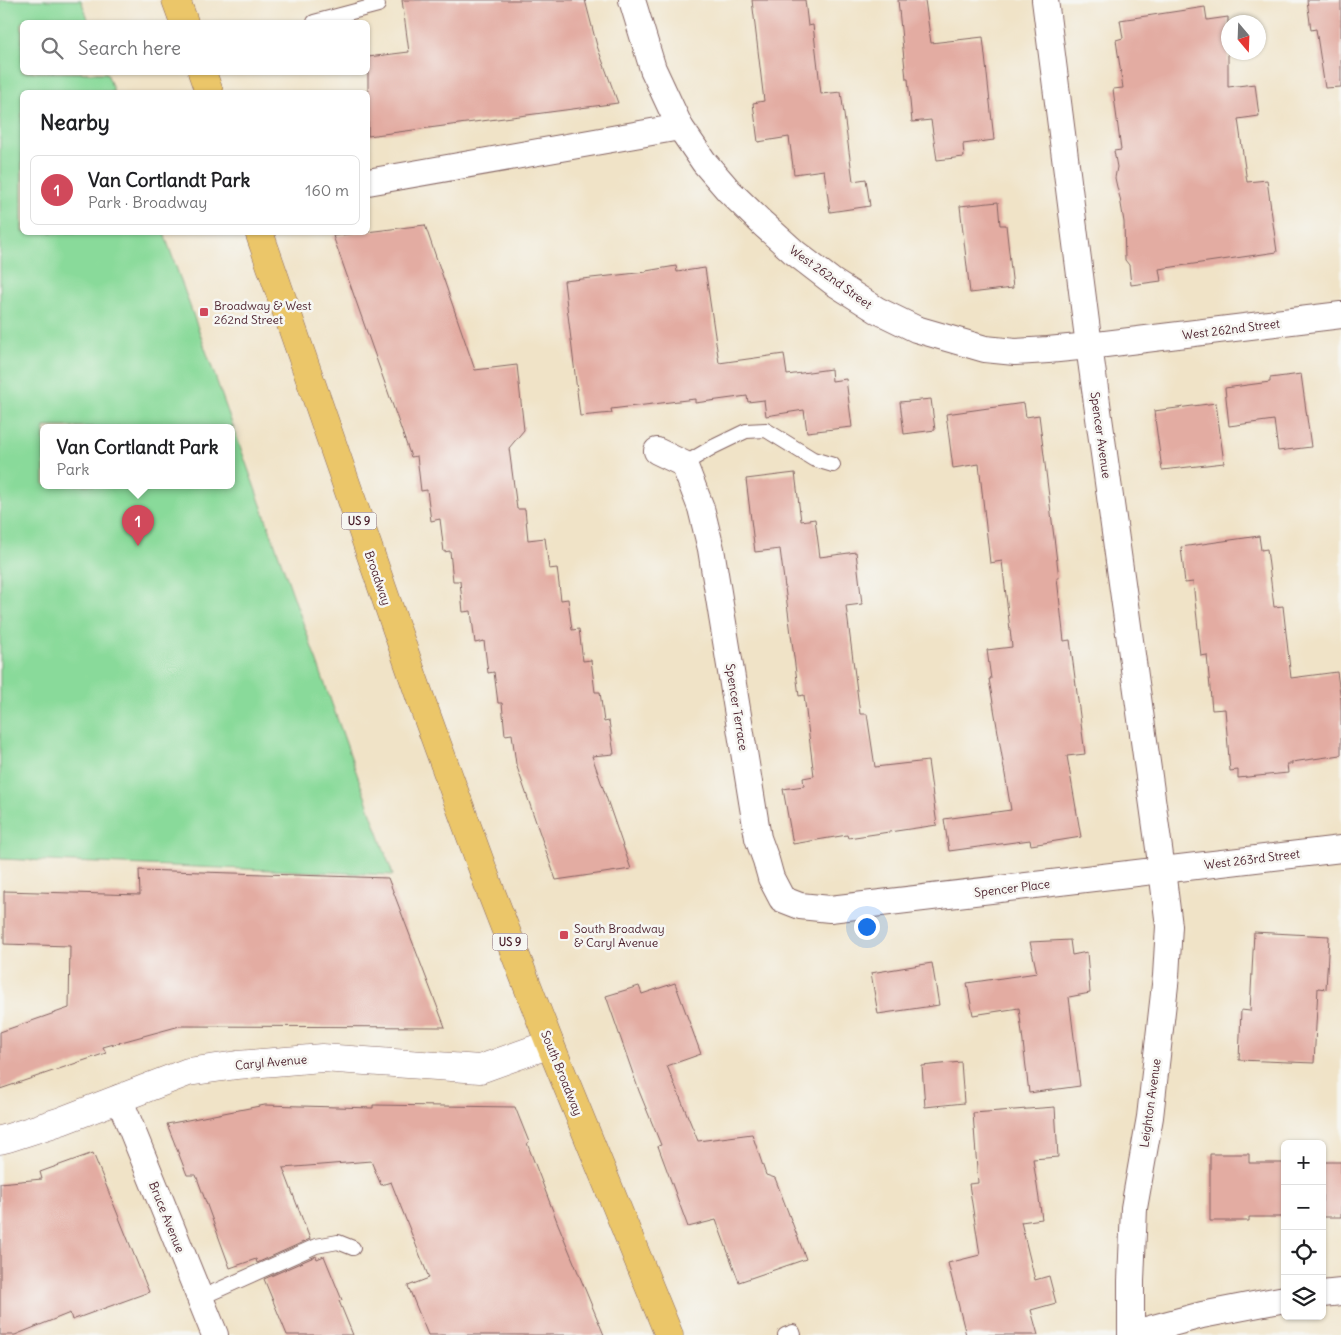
<!DOCTYPE html>
<meta charset="utf-8">
<style>
:root{--surface:#fff;--page:#f2f2f2;--text:#202124;--muted:#757577;--line:#e0e0e0;--accent:#d1495b}
body{margin:0;font-family:Delius,sans-serif;background:var(--page);color:var(--text)}
.controls{position:absolute;right:15px;bottom:15px;display:grid;overflow:hidden;border-radius:8px;box-shadow:0 1px 4px #0004}
.controls button{width:45px;height:45px;display:grid;place-items:center;padding:0;border:0;border-bottom:1px solid var(--line);background:var(--surface);color:var(--text);font:25px sans-serif}
.compass{position:absolute;left:1221px;top:15px;width:45px;height:45px;border-radius:50%;background:var(--surface);box-shadow:0 1px 4px #0004;rotate:161deg}
.you{position:absolute;left:866px;top:926px;width:18px;height:18px;margin:-12px;border:4px solid #fff;border-radius:50%;background:#1a73e8;box-shadow:0 0 0 8px #1a73e833}
.badge{display:grid;place-items:center;width:32px;height:32px;border-radius:50%;background:var(--accent);color:#fff;font-size:16px;font-weight:700}
.pin{position:absolute;translate:-50% -41px;filter:drop-shadow(0 1px 2px #0008)}
.pin::after{content:'';position:absolute;top:26px;width:18px;height:15px;background:inherit;clip-path:polygon(0 0,100% 0,50% 100%)}
.popup{position:absolute;left:40px;top:424px;width:195px;height:65px;box-sizing:border-box;display:grid;place-content:center;border-radius:8px;background:var(--surface);filter:drop-shadow(0 1px 4px #0005);font-size:16px;white-space:nowrap;color:var(--muted)}
.popup b{font-size:19px;color:var(--text)}
.popup::after{content:'';position:absolute;left:50%;top:100%;margin-left:-10px;border:10px solid transparent;border-top-color:var(--surface)}
.list{margin:0;padding:0;list-style:none}
h2{display:flex;justify-content:space-between;align-items:center;height:65px;margin:0;padding:0 20px;font-size:21px}
h2 small{font-size:16px;font-weight:400;color:var(--muted)}
.list li{display:grid;grid-template-columns:32px 1fr auto;gap:15px;align-items:center;box-sizing:border-box;height:70px;margin:0 10px 10px;padding:0 10px;border:1px solid var(--line);border-radius:8px}
.list b{display:block;font-size:19px;white-space:nowrap}
.list p{margin:0;font-size:16px;white-space:nowrap;color:var(--muted)}
.list em{font-size:16px;font-style:normal;color:var(--muted)}
.icon{flex:none;width:28px;height:28px;fill:none;stroke:currentColor;stroke-width:2;stroke-linecap:round;stroke-linejoin:round}
.map{position:relative;flex:none;width:1341px;height:1335px;overflow:hidden}
.search{position:absolute;background:var(--surface);box-shadow:0 1px 4px #0004;left:20px;top:20px;width:350px;height:55px;display:flex;align-items:center;gap:12px;box-sizing:border-box;padding:0 18px;border-radius:8px;color:var(--muted);font-size:19px}
.panel{position:absolute;background:var(--surface);box-shadow:0 1px 4px #0004;left:20px;top:90px;width:350px;height:145px;border-radius:8px}
.map>svg:first-child{display:block}
.green{fill:#89da9a;stroke:#6a7c62;fill-rule:evenodd}
.building{fill:#e3aca2}
.lines{fill:none;stroke-linecap:round;stroke-linejoin:round}
.service-casing{stroke:#846462;stroke-width:16}
.minor-casing{stroke:#846462;stroke-width:28}
.tertiary-casing{stroke:#846462;stroke-width:29}
.primary-casing{stroke:#846462;stroke-width:29}
.service{stroke:#fff;stroke-width:14}
.minor{stroke:#fff;stroke-width:26}
.tertiary{stroke:#fff;stroke-width:28}
.primary{stroke:#ebc669;stroke-width:28}
.poi-dot{fill:#d1495b;stroke:#f6f6f2;stroke-width:2}
.labels{text-anchor:middle;dominant-baseline:central;stroke-width:5;stroke-linejoin:round;paint-order:stroke}
.shield{fill:#f6f6f2;stroke:#7e6067;stroke-width:1}
.shield-label{font-size:11px;font-weight:bold;fill:#4a1f2b}
.street-label{font-size:12px;fill:#4a1f2b;stroke:#f6f6f2}
.poi-label{font-size:12px;fill:#4a1f2b;stroke:#f6f6f2;text-anchor:start}
</style>
<div class="map">
<svg width="1341" height="1335" viewBox="0 0 1341 1335">
<rect width="100%" height="100%" fill="#f6f6f2"/>
<filter id="ink" filterUnits="userSpaceOnUse"><feTurbulence type="fractalNoise" baseFrequency=".02" numOctaves="2"/><feDisplacementMap in="SourceGraphic" scale="10" xChannelSelector="R" yChannelSelector="G"/><feConvolveMatrix kernelMatrix="1 2 1 2 8 2 1 2 1" color-interpolation-filters="sRGB"/></filter>
<filter id="wash" filterUnits="userSpaceOnUse"><feTurbulence type="fractalNoise" baseFrequency=".0096" numOctaves="4" result="noise"/><feDisplacementMap in="SourceGraphic" scale="20" xChannelSelector="R" yChannelSelector="G"/><feGaussianBlur stdDeviation="1.12" result="paint"/><feColorMatrix in="noise" values="0 0 0 0 0 0 0 0 0 0 0 0 0 0 0 0 0 1.4 0 .05"/><feComposite in="paint" operator="in"/></filter>
<g filter="url(#wash)">
<rect width="100%" height="100%" fill="#f0e3c7"/>
<path class="green" d="M0,0H81L89,22H22V72L107,73L114,92H22V232L164,233L393,875L0,859ZM44,427H232V485H44Z"/>
<g id="blocks">
<g class="building">
<path d="M402,0H585L597,46L618,103L368,136V57L409,52Z"/>
<path d="M752,0H805L808,26L813,25L821,94L841,92L853,181L866,179L870,206L830,212L824,170L794,174L789,137L758,142L753,103L764,101Z"/>
<path d="M898,0H925L931,43L983,37L994,140L963,144L964,157L937,160L931,120L912,122L908,79H906Z"/>
<path d="M1307,0H1341V87L1325,88L1316,29L1311,30Z"/>
<path d="M1205,7L1207,20L1228,17V87L1255,84L1259,116L1238,119L1247,182L1267,180L1277,252L1159,269L1161,281L1131,285L1129,265L1125,260L1124,222L1120,198L1117,187L1115,178L1117,167L1114,151L1121,150L1113,89L1123,88L1116,40L1123,38L1120,20Z"/>
<path d="M998,202L1000,225H1006L1013,288L970,293L960,206Z"/>
<path d="M425,225L475,370L517,365L524,430L509,448L517,509H525L528,540L545,538L549,569L557,568L561,600L568,599L572,630L579,629L583,661L591,660L595,692H600L604,722L609,721L614,754L592,756L631,869L556,880L516,764L512,734L505,735L502,703H498L494,672L488,673L484,641L475,643L471,611L463,612L460,581H453L450,551L444,552L440,519L431,521L427,490L421,491L417,456L411,457L333,236Z"/>
<path d="M676,266L677,272L705,268L719,363L784,354L787,375L831,369L832,381L846,379L852,427L807,432L804,410L766,416L764,400L748,402L747,396L695,403V399L611,409L612,413L580,416L564,281L646,272V271Z"/>
<path d="M1301,374L1311,447L1278,451L1274,420L1229,426L1225,388L1270,382V378Z"/>
<path d="M931,399L935,430L904,434L900,402Z"/>
<path d="M1024,403L1026,417L1039,415L1059,578H1057L1064,641L1070,640L1085,754L1067,756L1081,837L1031,845L1030,840L949,851L944,819L1011,810L989,679H991L987,650L1012,647L1002,561L990,563L979,464L953,468L946,414Z"/>
<path d="M1216,403L1224,463L1162,470L1154,411Z"/>
<path d="M795,473L801,521L815,519L820,557L856,552L862,604L846,606L860,714H867L875,767L928,761L937,825L848,838L847,835L793,844L783,789L804,786L803,778L814,776L804,695L799,696L780,549L755,552L746,479Z"/>
<path d="M1259,536L1261,550L1267,549L1274,607L1283,606L1291,678L1337,672L1341,700V755L1292,762V764H1287L1288,773L1238,778V770L1230,771L1225,709L1212,710L1207,655L1201,656L1193,582L1185,583L1181,547Z"/>
<path d="M139,870L388,878L445,1027L180,1026L103,1047L106,1053L0,1089V1032L69,1008L70,946L4,944V891L140,895Z"/>
<path d="M1254,932L1329,936L1326,989L1318,988L1314,1063L1239,1060L1241,1010L1250,1011Z"/>
<path d="M1070,940L1072,955L1087,952L1090,993L1069,997L1080,1086L1029,1093L1019,1008L973,1015L967,983L1037,973L1030,942Z"/>
<path d="M932,963L939,1005L878,1014L871,973Z"/>
<path d="M675,983L701,1054L667,1066L698,1141L752,1134L766,1175L775,1178L806,1259L739,1282L716,1220L688,1227L658,1146L661,1145L639,1091L606,996L639,986L642,994Z"/>
<path d="M961,1062L964,1103L925,1107L922,1066Z"/>
<path d="M265,1105L373,1108V1105L515,1107L529,1142L527,1143L558,1224L604,1335H428L408,1286L429,1278L391,1182L381,1185L371,1161L283,1168L310,1239L257,1263L256,1259L230,1268L196,1175H187L167,1124Z"/>
<path d="M1055,1107L1058,1157L1033,1159L1042,1219L1021,1222L1035,1280L1049,1276L1056,1303L1031,1310L1038,1335H966L948,1263L980,1255L969,1184L978,1183L973,1113Z"/>
<path d="M93,1153L149,1292L72,1320L70,1313L15,1335H0V1183L42,1179L40,1172Z"/>
<path d="M1210,1154H1249V1163H1285V1217H1249V1221H1210Z"/>
<rect x="1322" y="1162" width="19" height="55"/>
<path d="M316,1256L317,1259L324,1256L342,1300L339,1301L353,1335H287L264,1279Z"/>
</g>
</g>
</g>
<g filter="url(#ink)">
<use href="#blocks" fill-opacity="0" stroke="#846462" stroke-width="1"/>
<g class="lines">
<g class="service-casing">
<g id="service">
<path d="M314,22L378,5"/>
<path d="M684,464L713,447L746,431L766,430L813,459L833,465"/>
<path d="M200,1298L316,1246L338,1242L353,1248"/>
<path d="M785,1335L793,1332L794,1335"/>
</g>
</g>
<g class="minor-casing">
<g id="minor">
<path d="M632,0L653,69L680,127L704,162L729,191L763,224L794,252L833,282L877,310L916,329L985,349L1015,352L1048,350L1089,346L1341,315"/>
<path d="M1045,0L1089,346L1162,870L1169,926L1166,976L1150,1117L1134,1208L1131,1281V1335"/>
<path d="M368,182L680,127"/>
<path d="M657,451L684,464L701,508L711,549L758,838L766,860L771,878L782,899L800,906L830,909L1341,849"/>
<path d="M119,1098L215,1335"/>
<path d="M1322,1294L1341,1292"/>
<path d="M1131,1334L1202,1315L1285,1299"/>
</g>
</g>
<g class="tertiary-casing">
<path id="tertiary" d="M0,1140L8,1138L61,1121L188,1072L237,1065L322,1058L480,1069L550,1044"/>
</g>
<g class="primary-casing">
<g id="primary">
<path d="M176,0L184,22"/>
<path d="M202,72L209,92"/>
<path d="M259,232L421,700L491,892L550,1044L669,1335"/>
</g>
</g>
<use href="#service" class="service"/>
<use href="#minor" class="minor"/>
<use href="#tertiary" class="tertiary"/>
<use href="#primary" class="primary"/>
</g>
</g>
<g class="poi-dot">
<rect x="199" y="307" width="10" height="10" rx="2.5"/>
<rect x="559" y="930" width="10" height="10" rx="2.5"/>
</g>
<g class="labels">
<g class="shield">
<rect x="341.5" y="512.5" width="35" height="17" rx="4"/>
<rect x="492.5" y="933.5" width="35" height="17" rx="4"/>
</g>
<g class="shield-label">
<text x="359" y="521">US 9</text>
<text x="510" y="942">US 9</text>
</g>
<g class="street-label">
<text transform="translate(831 277) rotate(36)">West 262nd Street</text>
<text transform="translate(1231 329) rotate(-7)">West 262nd Street</text>
<text transform="translate(1101 435) rotate(82)">Spencer Avenue</text>
<text transform="translate(378 578) rotate(71)">Broadway</text>
<text transform="translate(737 707) rotate(81)">Spencer Terrace</text>
<text transform="translate(1252 859) rotate(-7)">West 263rd Street</text>
<text transform="translate(1012 888) rotate(-7)">Spencer Place</text>
<text transform="translate(271 1062) rotate(-5)">Caryl Avenue</text>
<text transform="translate(562 1073) rotate(68)">South Broadway</text>
<text transform="translate(1150 1103) rotate(-82)">Leighton Avenue</text>
<text transform="translate(167 1217) rotate(68)">Bruce Avenue</text>
</g>
<g class="poi-label">
<text x="214" y="305">Broadway &amp; West<tspan x="214" dy="14">262nd Street</tspan></text>
<text x="574" y="928">South Broadway<tspan x="574" dy="14">&amp; Caryl Avenue</tspan></text>
</g>
</g>
</svg>
<div class="controls">
<button>+</button>
<button>−</button>
<button><svg class="icon" aria-label="locate" viewBox="0 0 24 24"><circle cx="12" cy="12" r="6"/><path d="M12 2v4M12 18v4M2 12h4M18 12h4"/></svg></button>
<button><svg class="icon" aria-label="layers" viewBox="0 0 24 24"><path d="M12 4l9 5-9 5-9-5zM3 14l9 5 9-5"/></svg></button>
</div>
<svg class="compass" viewBox="-18 -18 36 36"><path d="M0-13l5 13h-10z" fill="#e53935"/><path d="M0 13l5-13h-10z" fill="#757577"/></svg>
<div class="you"></div>
<div class="pin badge" style="left:138px;top:546px">1</div>
<div class="popup"><b>Van Cortlandt Park</b>Park</div>
<div class="search"><svg class="icon" aria-label="search" viewBox="0 0 24 24"><circle cx="10" cy="10" r="6"/><path d="M15 15l6 6"/></svg>Search here</div>
<section class="panel">
<h2>Nearby<small></small></h2>
<ul class="list">
<li><span class="badge">1</span><div><b>Van Cortlandt Park</b><p>Park · Broadway</p></div><em>160 m</em></li>
</ul>
</section>
</div>
